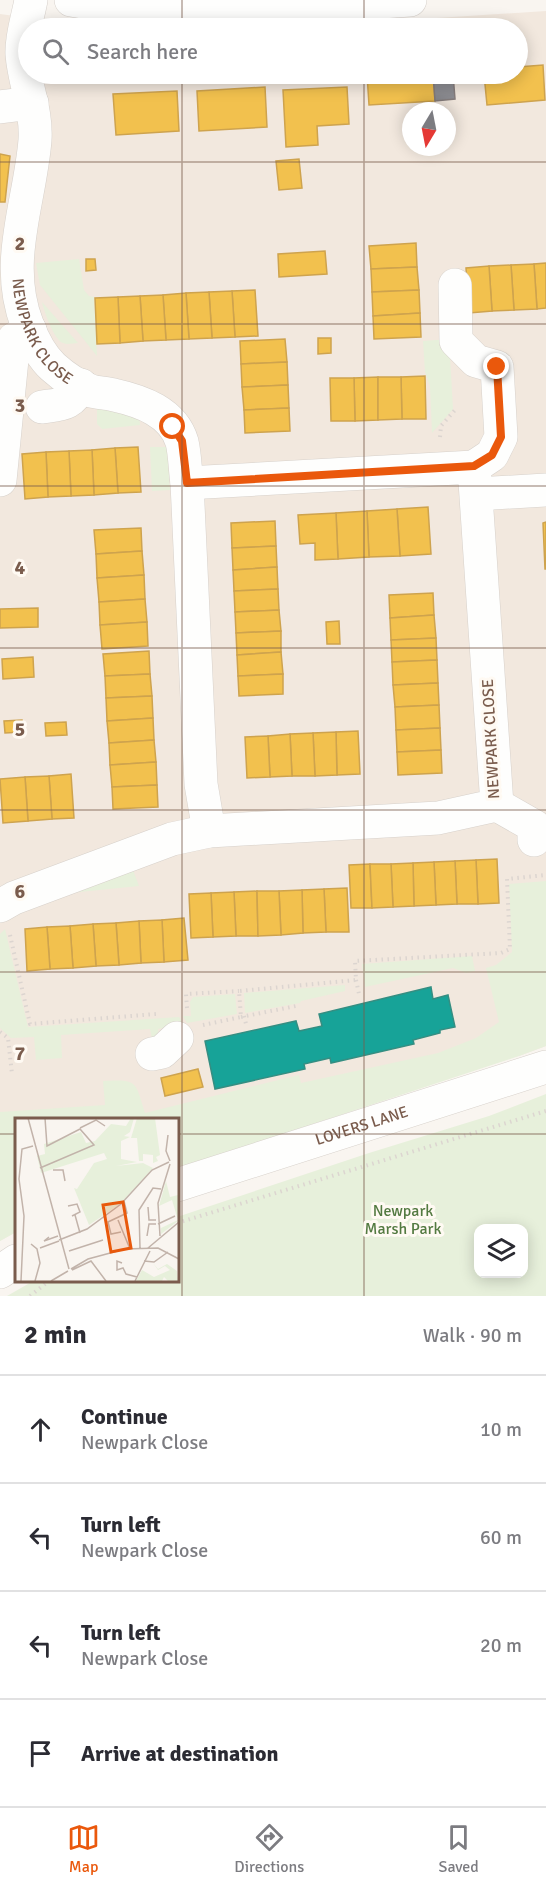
<!DOCTYPE html>
<meta charset="utf-8">
<style>
:root{--surface:#fff;--page:#f2f2f3;--text:#2b2b33;--muted:#7c7c81;--line:#e1e1e2;--accent:#ea580c}
body{margin:0;font-family:Signika,sans-serif;background:var(--page);color:var(--text)}
.controls{position:absolute;right:18px;bottom:18px;display:grid;overflow:hidden;border-radius:12px;box-shadow:0 3px 15px #0003}
.controls button{width:54px;height:54px;display:grid;place-items:center;padding:0;border:0;border-bottom:2px solid var(--line);background:var(--surface);color:var(--text);font:30px sans-serif}
.compass{position:absolute;left:402px;top:102px;width:54px;height:54px;border-radius:50%;background:var(--surface);box-shadow:0 3px 15px #0003;rotate:190deg}
.stop{position:absolute;width:18px;height:18px;margin:-14px;border:4px solid #ea580c;border-radius:50%;background:#fff}
.stop.end{background:#ea580c;border-color:#fff;box-shadow:0 2px 6px #0008}
.list{margin:0;padding:0;list-style:none}
h2{display:flex;justify-content:space-between;align-items:center;height:78px;margin:0;padding:0 24px;font-size:26px}
h2 small{font-size:20px;font-weight:400;color:var(--muted)}
.list li{display:grid;grid-template-columns:39px 1fr auto;gap:18px;align-items:center;box-sizing:border-box;height:108px;padding:0 24px;border-top:2px solid var(--line)}
.list b{display:block;font-size:22px;white-space:nowrap}
.list p{margin:0;font-size:20px;white-space:nowrap;color:var(--muted)}
.list em{font-size:20px;font-style:normal;color:var(--muted)}
.icon{flex:none;width:33px;height:33px;fill:none;stroke:currentColor;stroke-width:2;stroke-linecap:round;stroke-linejoin:round}
.map{position:relative;flex:none;width:546px;height:1296px;overflow:hidden}
.search{position:absolute;background:var(--surface);box-shadow:0 3px 15px #0003;left:18px;right:18px;top:18px;height:66px;display:flex;align-items:center;gap:15px;box-sizing:border-box;padding:0 21px;border-radius:33px;color:var(--muted);font-size:22px}
.sheet{height:510px;background:var(--surface)}
nav{display:flex;justify-content:space-around;align-items:center;box-sizing:border-box;height:84px;border-top:2px solid var(--line);background:var(--surface);font-size:16px;color:var(--muted)}
nav a{display:grid;justify-items:center;gap:3px}
nav .on{color:var(--accent)}
.map>svg:first-child{display:block}
.residential{fill:#f2e8de;fill-rule:evenodd}
.green{fill:#e7f0db;fill-rule:evenodd}
.homes{fill:#f2c14e;stroke:#cea34e;stroke-width:1.5}
.public{fill:#17a398;stroke:#358e82;stroke-width:1.5}
.industry{fill:#8d8d92;stroke:#877e7d;stroke-width:1.5}
.lines{fill:none;stroke-linecap:round;stroke-linejoin:round}
.minor-casing{stroke:#d7d1cb;stroke-width:34}
.path{stroke:#dcd5d0;stroke-width:4;stroke-dasharray:1.5 4.5;stroke-linecap:butt}
.minor{stroke:#fefefd;stroke-width:33}
.route{stroke:#ea580c;stroke-width:8}
.grid{fill:none;stroke:#7a5c4d;stroke-width:1.5;stroke-opacity:0.55}
.labels{text-anchor:middle;dominant-baseline:central;stroke-width:6;stroke-linejoin:round;paint-order:stroke}
.street-label{font-size:16px;fill:#7a5c4d;stroke:#fffaf3}
.park-label{font-size:16px;fill:#537a41;stroke:#fffaf3}
.inset-road{fill:none;stroke:#c2b3aa;stroke-width:1.5}
.view{fill:#e8590c;fill-opacity:0.15;stroke:#e8590c;stroke-width:3}
.inset-edge{fill:none;stroke:#7a5c4d;stroke-width:3}
.grid-label{font-size:20px;text-anchor:middle;font-weight:bold;fill:#7a5c4d;stroke:#fffaf3;stroke-width:6;stroke-linejoin:round;paint-order:stroke}
</style>
<div class="map">
<svg width="546" height="1296" viewBox="0 0 546 1296">
<rect width="100%" height="100%" fill="#f9f5f0"/>
<path class="residential" d="M546,11V1046L519,1056L177,1119H16V1232L0,1241V14L59,22L68,20L121,28H28V74H518V28H282ZM411,111H447V147H411Z"/>
<g class="green">
<path d="M79,259L84,290L89,296L94,297L97,356L40,285L36,263Z"/>
<path d="M42,302L78,343C73,343 68,345 63,343C54,340 44,311 42,302Z"/>
<path d="M449,339L453,409L432,433L430,386L425,372L423,341Z"/>
<path d="M97,409L126,410L139,413L140,425L102,429L97,424Z"/>
<path d="M150,447H167L170,490L152,491Z"/>
<path d="M133,870L139,886L70,893Z"/>
<path d="M546,881V1046L519,1056L177,1169V1119H16V1232L0,1241V1112L105,1105L103,1081C139,1079 135,1082 145,1113L299,1075L301,1083L438,1053L476,1038L499,1022L486,968L496,965L512,952L509,884Z"/>
<path d="M5,929L28,1027L179,1017L183,1024L158,1029L160,1046L154,1048L150,1029L61,1035L62,1058L36,1060L34,1037L11,1038L0,1028V934Z"/>
<path d="M472,956L475,971L466,973L453,968L365,987L362,964Z"/>
<path d="M345,985V991L301,1001L300,1003L245,1013L244,993Z"/>
<path d="M235,994L237,1014L187,1023L183,1016H191L190,1002L193,997Z"/>
<path d="M546,1094V1296H7L35,1280H177V1217L369,1153L489,1116ZM478,1228H524V1274H478Z"/>
</g>
<g class="homes">
<path d="M543,65L545,100L487,105L484,74H518V67Z"/>
<path d="M367,74H433L435,101L369,105Z"/>
<path d="M265,87L267,127L199,131L197,91Z"/>
<path d="M347,87L349,124L317,126L318,145L286,147L283,90Z"/>
<path d="M177,91L179,131L116,135L113,94Z"/>
<path d="M0,154L10,156L5,202H0Z"/>
<path d="M299,159L302,188L279,190L276,161Z"/>
<path d="M416,243L417,267L371,269L369,246Z"/>
<path d="M325,251L327,274L279,277L278,254Z"/>
<path d="M86,259H95L96,270L86,271Z"/>
<path d="M546,263V308L537,309L534,264Z"/>
<path d="M534,264L537,309L514,310L511,265Z"/>
<path d="M511,265L514,310L492,311L489,266Z"/>
<path d="M489,266L492,311L469,313L466,268Z"/>
<path d="M417,267L419,290L372,292L371,269Z"/>
<path d="M255,290L258,336L235,337L232,291Z"/>
<path d="M419,290L420,313L373,316L372,292Z"/>
<path d="M232,291L235,337L212,338L209,292Z"/>
<path d="M209,292L212,338L189,339L186,293Z"/>
<path d="M186,293L189,339L166,340L163,295Z"/>
<path d="M163,295L166,340L143,341L140,296Z"/>
<path d="M140,296L143,341L120,343L118,297Z"/>
<path d="M118,297L120,343L97,344L95,298Z"/>
<path d="M420,313L421,337L374,339L373,316Z"/>
<path d="M318,338H331V353L318,354Z"/>
<path d="M285,339L287,362L241,364L240,341Z"/>
<path d="M287,362L288,385L242,387L241,364Z"/>
<path d="M425,376L426,419H402L401,377Z"/>
<path d="M378,377V420L355,421L354,378Z"/>
<path d="M378,377H401L402,419L378,420Z"/>
<path d="M330,378H354L355,421H331Z"/>
<path d="M288,385L289,408L244,410L242,387Z"/>
<path d="M289,408L290,431L245,433L244,410Z"/>
<path d="M138,447L141,492L118,493L115,448Z"/>
<path d="M115,448L118,493L94,495L92,450Z"/>
<path d="M92,450L94,495L71,496L69,451Z"/>
<path d="M69,451L71,496L48,497L46,452Z"/>
<path d="M46,452L48,497L25,499L22,454Z"/>
<path d="M428,507L431,554L400,556L397,509Z"/>
<path d="M397,509L400,556L369,557L367,511Z"/>
<path d="M367,511L369,557L338,559L336,513Z"/>
<path d="M336,513L338,559L315,560V543L300,544L298,515Z"/>
<path d="M275,521L276,546L232,548L231,523Z"/>
<path d="M546,522V569H545L543,523Z"/>
<path d="M141,528L142,551L96,554L94,530Z"/>
<path d="M276,546L277,567L233,570L232,548Z"/>
<path d="M142,551L144,575L97,578L96,554Z"/>
<path d="M277,567L278,589L234,591L233,570Z"/>
<path d="M144,575L145,599L99,602L97,578Z"/>
<path d="M278,589L279,610L235,612L234,591Z"/>
<path d="M433,593L434,615L390,618L389,595Z"/>
<path d="M145,599L147,622L100,625L99,602Z"/>
<path d="M38,608V627L0,628V609Z"/>
<path d="M279,610L281,631L236,633L235,612Z"/>
<path d="M434,615L436,638L391,640L390,618Z"/>
<path d="M339,621L340,644H327L326,622Z"/>
<path d="M147,622L148,646L102,649L100,625Z"/>
<path d="M281,631V652L237,655L236,633Z"/>
<path d="M436,638L437,660L392,662L391,640Z"/>
<path d="M149,651L150,674L105,676L103,654Z"/>
<path d="M281,652L283,674L238,676L237,655Z"/>
<path d="M33,657L34,677L3,679L2,659Z"/>
<path d="M437,660L438,683L393,685L392,662Z"/>
<path d="M150,674L152,696L106,698L105,676Z"/>
<path d="M283,674V694L239,696L238,676Z"/>
<path d="M438,683L439,705L395,707L393,685Z"/>
<path d="M152,696L153,718L107,721L106,698Z"/>
<path d="M439,705L440,728L396,730L395,707Z"/>
<path d="M153,718L154,740L109,743L107,721Z"/>
<path d="M22,720L23,732L5,733L4,721Z"/>
<path d="M66,722L67,735L46,736L45,723Z"/>
<path d="M440,728L441,750L397,752L396,730Z"/>
<path d="M358,731L360,774L337,775L336,732Z"/>
<path d="M336,732L337,775L315,776L313,733Z"/>
<path d="M313,733L315,776H292L290,734Z"/>
<path d="M290,734L292,776L270,777L268,736Z"/>
<path d="M268,736L270,777L247,778L245,737Z"/>
<path d="M154,740L156,762L110,765L109,743Z"/>
<path d="M441,750L442,773L398,775L397,752Z"/>
<path d="M156,762L157,785L112,787L110,765Z"/>
<path d="M71,774L74,818L52,819L49,776Z"/>
<path d="M49,776L52,819L28,821L25,777Z"/>
<path d="M25,777L28,821L3,823L0,779Z"/>
<path d="M157,785L158,807L113,809L112,787Z"/>
<path d="M497,859L499,903L478,904L476,860Z"/>
<path d="M476,860L478,904H457L455,861Z"/>
<path d="M455,861L457,904L436,905L434,862Z"/>
<path d="M434,862L436,905L414,906L413,863Z"/>
<path d="M413,863L414,906L393,907L391,864Z"/>
<path d="M370,864L372,908H351L349,865Z"/>
<path d="M370,864H391L393,907L372,908Z"/>
<path d="M347,888L349,932H326L324,889Z"/>
<path d="M324,889L326,932L303,933L302,890Z"/>
<path d="M302,890L303,933L281,935L279,891Z"/>
<path d="M257,891L258,936H236L234,892Z"/>
<path d="M257,891H279L281,935L258,936Z"/>
<path d="M234,892L236,936L213,937L211,893Z"/>
<path d="M211,893L213,937L191,938L189,894Z"/>
<path d="M184,918L188,960L164,962L162,920Z"/>
<path d="M162,920L164,962L141,963L139,921Z"/>
<path d="M139,921L141,963L119,965L116,923Z"/>
<path d="M116,923L119,965L96,966L93,924Z"/>
<path d="M93,924L96,966L73,968L70,926Z"/>
<path d="M70,926L73,968L50,969L47,927Z"/>
<path d="M47,927L50,969L27,971L25,929Z"/>
<path d="M198,1069L203,1087L165,1096L161,1078Z"/>
</g>
<path class="public" d="M431,987L433,999L448,995L455,1027L440,1030V1033L413,1040L414,1044L331,1063L330,1058L304,1064L305,1069L215,1089L205,1041L296,1021L299,1031L322,1026L319,1014Z"/>
<path class="industry" d="M433,74H453L455,99L435,101Z"/>
<g class="lines">
<g class="minor-casing">
<g id="minor">
<path id="s1" d="M31,0C28,17 21,37 22,54C24,83 37,110 35,140C30,203 3,262 27,324C33,340 40,355 53,367C63,376 78,386 91,391C98,393 107,393 114,395C141,401 173,412 182,442C185,454 185,470 187,483L201,784L209,831"/>
<path d="M71,0L148,13L204,14L410,0"/>
<path d="M0,107L32,103"/>
<path d="M455,285L456,341L476,361L497,367L501,437L492,455L474,467"/>
<path d="M42,407C62,404 72,405 81,385"/>
<path d="M0,480L14,339L30,330"/>
<path d="M477,494L546,490"/>
<path d="M497,805L534,826V840"/>
<path d="M0,906L14,898L172,839L209,831L438,818L497,805L474,467L187,483"/>
<path d="M152,1054L162,1052L177,1038"/>
<path id="s2" d="M177,1185L546,1067"/>
<path d="M0,1272L16,1261"/>
</g>
</g>
<g class="path">
<path d="M440,437L441,426L455,410"/>
<path d="M10,935L30,1024L156,1014"/>
<path d="M356,980L359,994"/>
<path d="M187,1008L186,994L239,991"/>
<path d="M244,1016L246,1024"/>
<path d="M241,1017L296,1006"/>
<path d="M203,1025L241,1017L239,991L356,980L355,961L501,953L510,949L507,879L546,875"/>
<path d="M0,1032L8,1038L12,1074"/>
<path d="M177,1223L546,1111"/>
<path d="M30,1296L50,1280"/>
</g>
<use href="#minor" class="minor"/>
</g>
<g class="lines">
<path class="route" d="M173,427L182,441L187,483L474,466L492,455L501,437L497,367"/>
</g>
<path class="grid" d="M182,0V28M364,0V28M182,74V1296M364,74V1296M0,162H546M0,324H546M0,486H546M0,648H546M0,810H546M0,972H546M0,1134H16M177,1134H546"/>
<g class="labels">
<g class="street-label">
<text stroke="none"><textPath href="#s1" startOffset="342">NEWPARK CLOSE</textPath></text>
<text transform="translate(491 739) rotate(-93)">NEWPARK CLOSE</text>
<text stroke="none"><textPath href="#s2" startOffset="194">LOVERS LANE</textPath></text>
</g>
<g class="park-label">
<text x="403" y="1211">Newpark<tspan x="403" dy="18">Marsh Park</tspan></text>
</g>
</g>
<g transform="translate(15 1118)">
<rect width="164" height="164" fill="#f9f5f0"/>
<path d="M116,0H119L115,14L109,18L115,19L106,23V41L122,44L101,48L128,45L138,50L105,86L74,107L59,70L62,71L79,45L92,41L89,35L26,55L22,38L30,36L29,26L66,14L71,25L80,23L96,6L111,8ZM122,0H140L145,37L141,39L143,43L138,45V37L128,36V43H124L122,20H116ZM151,63L155,79L163,77V103L146,116V110L163,102L157,82L144,88ZM138,145L143,151L152,146L162,153L163,163H153L149,159L147,163H121L127,152L139,159L155,152L150,148L143,152Z" fill="#e7f0db"/>
<path class="inset-road" d="M13,0L54,151M65,10L81,2L90,8M153,17L151,33L155,43M25,50L79,27L65,11L32,28L30,0M38,52H48L50,63M53,88L62,86L65,94L57,98M133,89L134,102H141M60,97L65,115M103,102L115,131M143,106L160,98M106,114L96,116L93,104L112,95L109,83M132,118L134,106H141M145,118L143,85L155,46M34,119L29,123L43,118M44,122L72,111L106,86L137,52L154,44M16,126L22,131L25,145L20,163M25,130L44,123M125,130L124,92L138,70L146,71M133,130L164,104M54,133L88,122M129,143L139,144L153,134M107,145L102,143V152L108,150L111,156L122,159M56,151L73,141L110,131L143,130L164,141M57,152L76,143L91,163M6,163L9,98L4,61L7,31L18,28M36,163L53,153M120,163L135,133"/>
<path class="view" d="M108,84L116,130L96,134L88,87Z"/>
<rect width="164" height="164" class="inset-edge"/>
</g>
<g class="grid-label">
<text x="20" y="250">2</text>
<text x="20" y="412">3</text>
<text x="20" y="574">4</text>
<text x="20" y="736">5</text>
<text x="20" y="898">6</text>
<text x="20" y="1060">7</text>
</g>
</svg>
<div class="controls">
<button><svg class="icon" aria-label="layers" viewBox="0 0 24 24"><path d="M12 4l9 5-9 5-9-5zM3 14l9 5 9-5"/></svg></button>
</div>
<svg class="compass" viewBox="-18 -18 36 36"><path d="M0-13l5 13h-10z" fill="#e53935"/><path d="M0 13l5-13h-10z" fill="#7c7c81"/></svg>
<div class="stop" style="left:173px;top:427px"></div>
<div class="stop end" style="left:497px;top:367px"></div>
<div class="search"><svg class="icon" aria-label="search" viewBox="0 0 24 24"><circle cx="10" cy="10" r="6"/><path d="M15 15l6 6"/></svg>Search here</div>
</div>
<section class="sheet">
<h2>2 min<small>Walk · 90 m</small></h2>
<ul class="list">
<li><svg class="icon" aria-label="ahead" viewBox="0 0 24 24"><path d="M12 20V5M6 11l6-6 6 6"/></svg><div><b>Continue</b><p>Newpark Close</p></div><em>10 m</em></li>
<li><svg class="icon" aria-label="left" viewBox="0 0 24 24"><path d="M17 20v-9H6M10 6l-5 5 5 5"/></svg><div><b>Turn left</b><p>Newpark Close</p></div><em>60 m</em></li>
<li><svg class="icon" aria-label="left" viewBox="0 0 24 24"><path d="M17 20v-9H6M10 6l-5 5 5 5"/></svg><div><b>Turn left</b><p>Newpark Close</p></div><em>20 m</em></li>
<li><svg class="icon" aria-label="arrive" viewBox="0 0 24 24"><path d="M6 21V4h12l-3 4 3 4H6"/></svg><div><b>Arrive at destination</b></div></li>
</ul>
</section>
<nav>
<a class="on"><svg class="icon" aria-label="map" viewBox="0 0 24 24"><path d="M3 6l6-2 6 2 6-2v14l-6 2-6-2-6 2zM9 4v14M15 6v14"/></svg>Map</a>
<a><svg class="icon" aria-label="directions" viewBox="0 0 24 24"><path d="M12 3l9 9-9 9-9-9zM9 14v-3h6M13 9l2 2-2 2"/></svg>Directions</a>
<a><svg class="icon" aria-label="saved" viewBox="0 0 24 24"><path d="M7 4h10v16l-5-4-5 4z"/></svg>Saved</a>
</nav>
